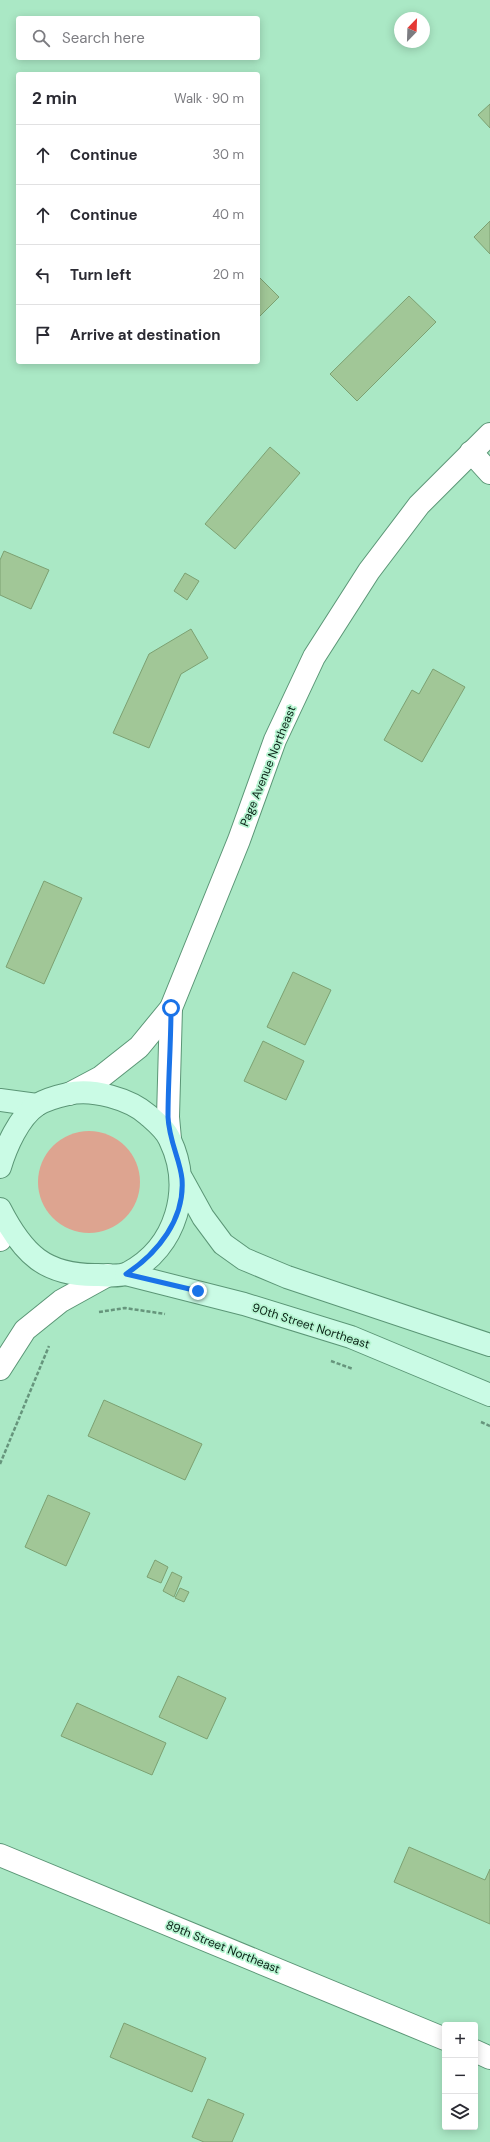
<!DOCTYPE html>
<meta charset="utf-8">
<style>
:root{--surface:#fff;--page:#f7f7f7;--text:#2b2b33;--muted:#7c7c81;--line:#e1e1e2}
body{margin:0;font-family:"DM Sans",sans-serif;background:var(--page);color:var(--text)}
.controls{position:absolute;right:12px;bottom:12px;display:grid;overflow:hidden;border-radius:4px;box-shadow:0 2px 10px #0003}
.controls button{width:36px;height:36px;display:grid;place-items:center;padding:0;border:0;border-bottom:1px solid var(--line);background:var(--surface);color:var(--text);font:20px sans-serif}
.compass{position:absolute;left:394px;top:12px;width:36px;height:36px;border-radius:50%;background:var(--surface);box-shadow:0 2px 10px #0003;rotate:23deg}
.stop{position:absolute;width:12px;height:12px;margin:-9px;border:3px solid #1a73e8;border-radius:50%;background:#fff}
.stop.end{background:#1a73e8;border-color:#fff;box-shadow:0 1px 4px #0008}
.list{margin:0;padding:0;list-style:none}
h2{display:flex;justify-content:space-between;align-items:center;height:52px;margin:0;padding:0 16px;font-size:17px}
h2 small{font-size:13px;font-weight:400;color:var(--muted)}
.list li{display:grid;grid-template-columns:26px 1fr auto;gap:12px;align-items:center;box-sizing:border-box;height:60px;padding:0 16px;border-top:1px solid var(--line)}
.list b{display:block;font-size:15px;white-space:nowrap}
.list em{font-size:13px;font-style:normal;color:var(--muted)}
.icon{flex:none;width:22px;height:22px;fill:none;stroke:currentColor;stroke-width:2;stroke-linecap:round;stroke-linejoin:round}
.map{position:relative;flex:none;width:490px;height:2142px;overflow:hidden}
.search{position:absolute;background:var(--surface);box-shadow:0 2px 10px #0003;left:16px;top:16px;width:244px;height:44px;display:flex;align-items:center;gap:10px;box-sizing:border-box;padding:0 14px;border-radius:4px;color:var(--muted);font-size:15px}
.panel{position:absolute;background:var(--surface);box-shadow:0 2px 10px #0003;left:16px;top:72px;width:244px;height:292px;border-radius:4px}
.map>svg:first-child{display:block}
.green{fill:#dda490}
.building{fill:#a1c797;stroke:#7ca172}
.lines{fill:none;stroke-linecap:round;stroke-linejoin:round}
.minor-casing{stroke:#5b9676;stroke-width:24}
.tertiary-casing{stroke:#5b9676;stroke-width:24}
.secondary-casing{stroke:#5b9676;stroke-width:24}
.path{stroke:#66957c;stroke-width:2.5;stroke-dasharray:4 2;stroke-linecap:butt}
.minor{stroke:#fff;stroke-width:22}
.tertiary{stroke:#fff;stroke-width:22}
.secondary{stroke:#cafbe5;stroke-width:22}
.route{stroke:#1a73e8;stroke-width:5}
.labels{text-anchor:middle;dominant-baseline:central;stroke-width:3.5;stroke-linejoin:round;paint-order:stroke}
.street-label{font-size:12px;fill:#082115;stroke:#b7f5d2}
</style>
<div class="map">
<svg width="490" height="2142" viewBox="0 0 490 2142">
<rect width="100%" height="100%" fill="#aae8c5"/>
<circle class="green" cx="89" cy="1182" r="51"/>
<g class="building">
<path d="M490,104V128L478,115Z"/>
<path d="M490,221V254L474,237Z"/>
<path d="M258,276L279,297L258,318Z"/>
<path d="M409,296L436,322L357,401L330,374Z"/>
<path d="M270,447L300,473L235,549L205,524Z"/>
<path d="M4,551L49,570L31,609L0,595V560Z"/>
<path d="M185,573L199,581L187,600L174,591Z"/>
<path d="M191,629L208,658L181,674L149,748L113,733L149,654Z"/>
<path d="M433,669L465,687L422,762L384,740L412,690L419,694Z"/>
<path d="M44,881L82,898L44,984L6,967Z"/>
<path d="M293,972L331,990L305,1045L267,1027Z"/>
<path d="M263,1041L304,1061L286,1100L244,1081Z"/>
<path d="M104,1400L202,1444L185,1480L88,1436Z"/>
<path d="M48,1495L90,1513L66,1566L25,1547Z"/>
<path d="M155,1560L168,1567L161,1583L147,1577Z"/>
<path d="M172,1572L182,1577L174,1597L163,1591Z"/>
<path d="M180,1588L189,1592L184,1602L175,1598Z"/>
<path d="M178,1676L226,1698L207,1739L159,1717Z"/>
<path d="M77,1703L166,1743L152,1775L61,1736Z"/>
<path d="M409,1847L485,1880L490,1869V1924L394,1882Z"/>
<path d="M124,2023L206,2058L192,2092L110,2057Z"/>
<path d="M208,2099L244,2114L232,2142H204L192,2137Z"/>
</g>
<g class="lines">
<g class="minor-casing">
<g id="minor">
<path d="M471,452L490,473"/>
<path d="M69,1094L101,1077L139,1047L171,1008L239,840L275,740L314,657L369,571L419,505L490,434"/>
<path d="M170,1139L168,1117L171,1008"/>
<path d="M0,1855L445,2039"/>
<path d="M475,2051L490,2058"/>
</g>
</g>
<g class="tertiary-casing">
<g id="tertiary">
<path d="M0,1240L5,1220"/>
<path d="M0,1369L25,1330L61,1301L108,1275"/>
</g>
</g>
<g class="secondary-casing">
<g id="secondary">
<path d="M0,1100L37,1105"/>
<path d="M0,1167C6,1147 19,1117 37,1105C45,1100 59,1096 68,1094C92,1088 130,1099 148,1115C156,1122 166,1130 170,1140C193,1188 177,1247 128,1273C120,1277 106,1275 98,1275C45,1276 23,1254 0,1209"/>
<path d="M182,1179L203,1217L223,1244L244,1259L287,1277L490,1345"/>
<path d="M126,1274L244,1304L351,1337L490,1395"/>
</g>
</g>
<g class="path">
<path d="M99,1312L125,1308L165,1314"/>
<path d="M331,1361L353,1369"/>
<path d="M481,1422L490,1426"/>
<path d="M0,1464L49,1346"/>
</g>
<use href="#minor" class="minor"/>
<use href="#tertiary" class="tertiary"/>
<use href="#secondary" class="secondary"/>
</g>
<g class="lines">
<path class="route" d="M171,1008C171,1044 168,1081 168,1117C169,1141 180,1159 182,1179C185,1219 158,1253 126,1274L198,1291"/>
</g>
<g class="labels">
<g class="street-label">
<text transform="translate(268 766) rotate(-68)">Page Avenue Northeast</text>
<text transform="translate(311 1326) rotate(18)">90th Street Northeast</text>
<text transform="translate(223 1947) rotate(22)">89th Street Northeast</text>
</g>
</g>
</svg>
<div class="controls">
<button>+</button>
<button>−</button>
<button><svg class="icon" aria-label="layers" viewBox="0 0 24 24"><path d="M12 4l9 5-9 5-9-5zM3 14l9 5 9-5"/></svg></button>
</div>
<svg class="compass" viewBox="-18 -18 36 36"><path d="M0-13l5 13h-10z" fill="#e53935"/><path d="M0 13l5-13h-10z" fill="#7c7c81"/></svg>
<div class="stop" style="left:171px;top:1008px"></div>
<div class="stop end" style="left:198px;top:1291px"></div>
<div class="search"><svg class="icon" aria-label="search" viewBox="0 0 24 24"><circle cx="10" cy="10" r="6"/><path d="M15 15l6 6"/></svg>Search here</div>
<section class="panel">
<h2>2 min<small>Walk · 90 m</small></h2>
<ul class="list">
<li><svg class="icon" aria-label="ahead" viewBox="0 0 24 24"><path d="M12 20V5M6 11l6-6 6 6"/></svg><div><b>Continue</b></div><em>30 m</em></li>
<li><svg class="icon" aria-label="ahead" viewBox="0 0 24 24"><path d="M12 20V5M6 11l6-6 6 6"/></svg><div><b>Continue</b></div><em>40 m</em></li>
<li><svg class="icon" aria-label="left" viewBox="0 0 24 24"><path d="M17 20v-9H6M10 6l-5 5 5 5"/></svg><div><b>Turn left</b></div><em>20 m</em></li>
<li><svg class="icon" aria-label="arrive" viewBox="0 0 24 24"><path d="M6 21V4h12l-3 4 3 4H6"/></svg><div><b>Arrive at destination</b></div></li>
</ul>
</section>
</div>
